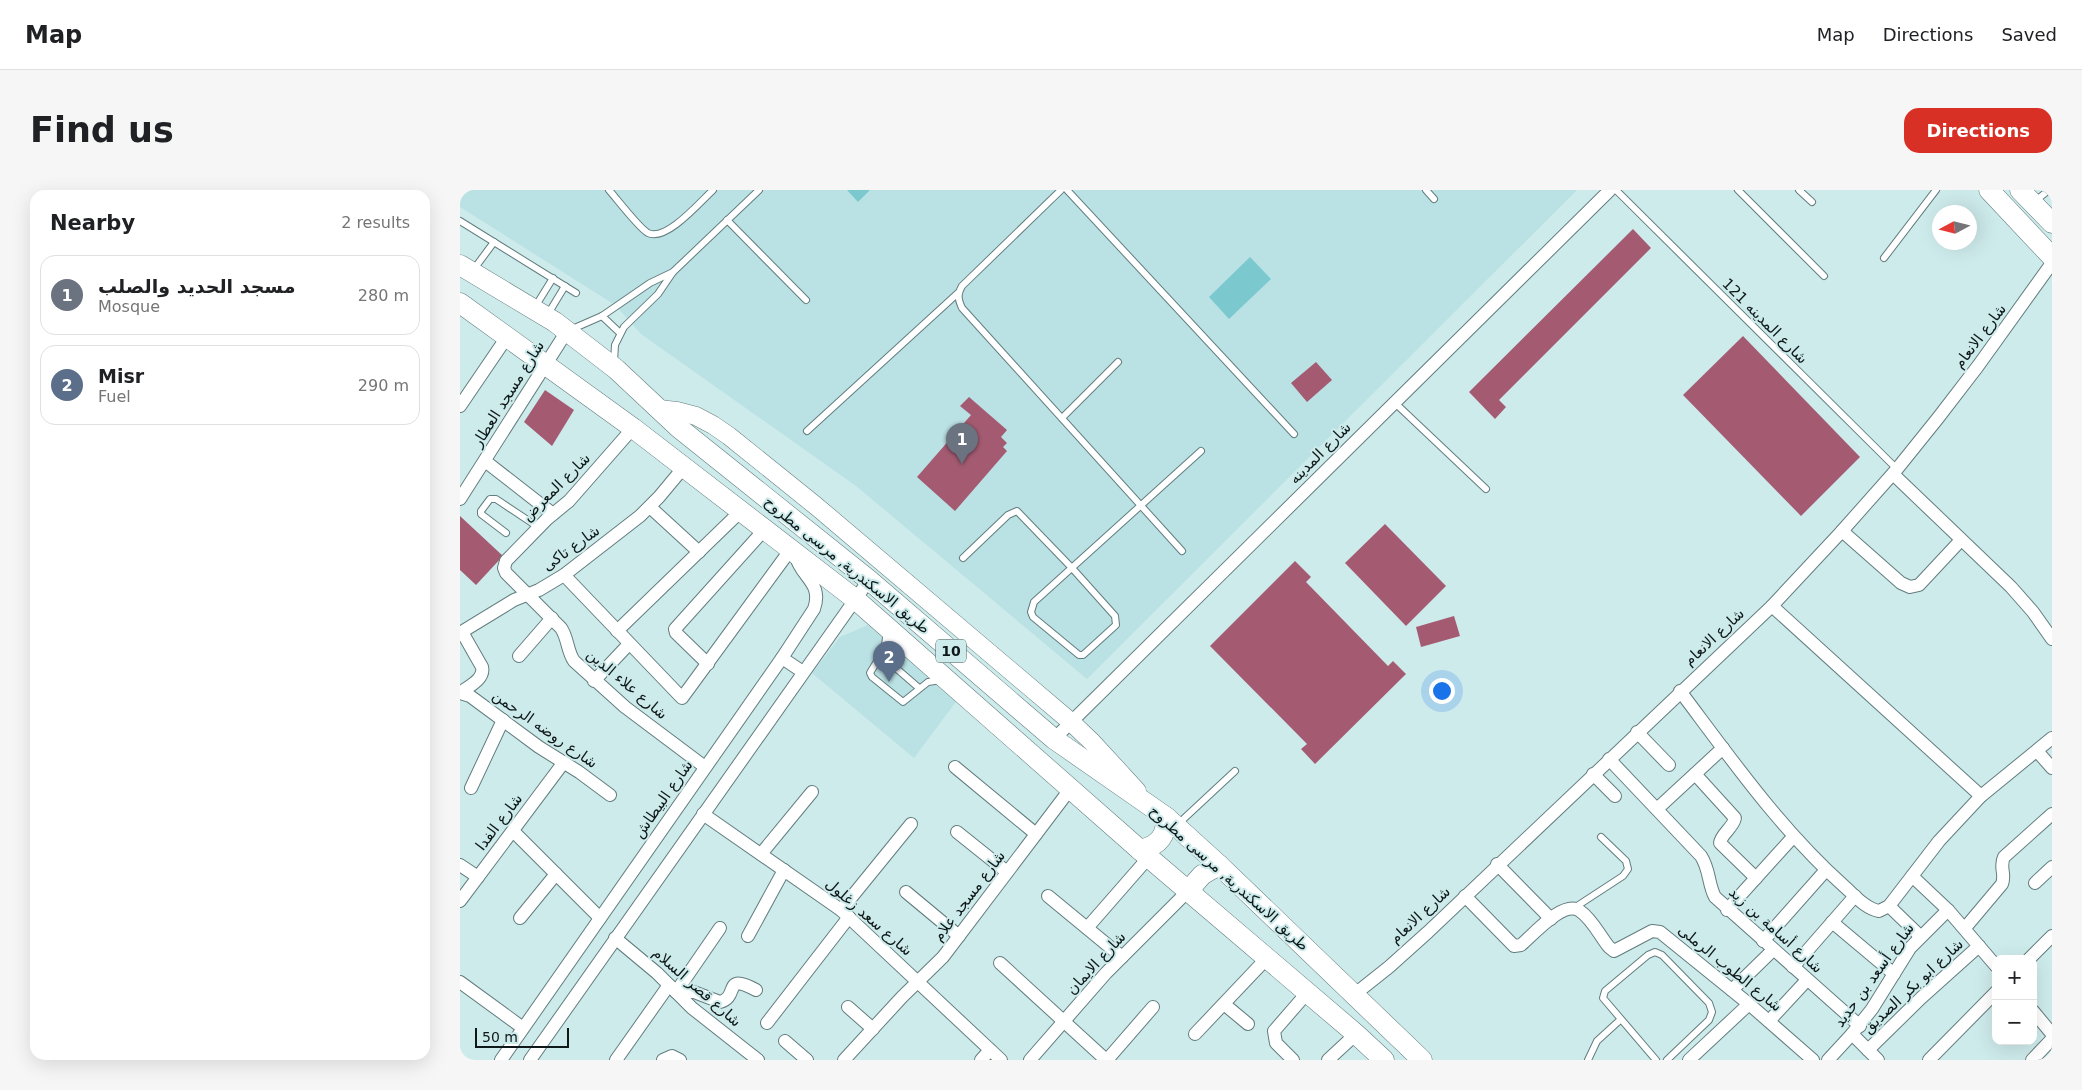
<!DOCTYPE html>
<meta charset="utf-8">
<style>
:root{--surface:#fff;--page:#f6f6f6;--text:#202124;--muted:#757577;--line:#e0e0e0;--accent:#d93025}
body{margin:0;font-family:"DejaVu Sans",Cairo,sans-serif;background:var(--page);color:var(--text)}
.controls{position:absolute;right:15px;bottom:15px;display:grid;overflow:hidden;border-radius:10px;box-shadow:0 5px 20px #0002}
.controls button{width:45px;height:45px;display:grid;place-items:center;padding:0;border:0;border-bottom:1px solid var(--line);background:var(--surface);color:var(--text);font:25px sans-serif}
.compass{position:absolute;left:1472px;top:15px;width:45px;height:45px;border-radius:50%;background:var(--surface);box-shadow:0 5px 20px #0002;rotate:263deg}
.scale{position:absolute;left:15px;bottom:12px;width:94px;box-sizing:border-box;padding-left:5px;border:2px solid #0e1819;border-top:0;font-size:14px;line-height:18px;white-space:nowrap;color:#0e1819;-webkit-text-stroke:4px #ceebec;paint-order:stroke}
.you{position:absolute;left:981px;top:500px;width:18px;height:18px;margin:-12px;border:4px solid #fff;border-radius:50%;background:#1a73e8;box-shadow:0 0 0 8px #1a73e833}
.badge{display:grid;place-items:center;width:32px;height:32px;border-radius:50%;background:var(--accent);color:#fff;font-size:16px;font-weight:700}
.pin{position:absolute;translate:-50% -41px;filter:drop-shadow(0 1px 2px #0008)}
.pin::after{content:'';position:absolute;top:26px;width:18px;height:15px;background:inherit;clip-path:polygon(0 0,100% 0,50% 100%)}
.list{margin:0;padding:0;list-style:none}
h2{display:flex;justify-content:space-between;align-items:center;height:65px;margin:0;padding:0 20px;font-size:21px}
h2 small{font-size:16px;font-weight:400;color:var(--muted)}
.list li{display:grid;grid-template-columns:32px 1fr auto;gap:15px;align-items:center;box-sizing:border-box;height:80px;margin:0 10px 10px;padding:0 10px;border:1px solid var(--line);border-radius:15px}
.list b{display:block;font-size:19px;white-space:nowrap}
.list p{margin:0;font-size:16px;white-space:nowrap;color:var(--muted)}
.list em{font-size:16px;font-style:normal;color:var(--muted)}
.map{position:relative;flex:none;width:1592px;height:870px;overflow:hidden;border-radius:15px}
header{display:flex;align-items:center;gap:30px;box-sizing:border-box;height:70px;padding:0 25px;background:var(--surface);border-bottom:1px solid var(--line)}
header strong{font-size:24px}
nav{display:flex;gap:28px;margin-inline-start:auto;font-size:18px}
.intro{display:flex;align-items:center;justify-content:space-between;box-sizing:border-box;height:120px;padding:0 30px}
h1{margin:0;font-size:35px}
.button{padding:12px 22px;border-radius:15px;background:var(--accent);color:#fff;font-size:18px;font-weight:700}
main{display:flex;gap:30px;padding:0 30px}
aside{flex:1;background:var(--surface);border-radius:15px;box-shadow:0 5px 20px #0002}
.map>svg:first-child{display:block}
.built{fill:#bae1e3}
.green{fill:#7bc9cf}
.building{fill:#a45b72}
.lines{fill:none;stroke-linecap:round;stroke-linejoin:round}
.service-casing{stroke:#637d7f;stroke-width:8}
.minor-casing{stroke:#637d7f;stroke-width:14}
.secondary-casing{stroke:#637d7f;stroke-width:19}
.primary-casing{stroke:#637d7f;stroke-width:21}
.service{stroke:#fff;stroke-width:6}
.minor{stroke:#fff;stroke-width:12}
.secondary{stroke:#fff;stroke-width:18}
.primary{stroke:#fff;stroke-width:20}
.labels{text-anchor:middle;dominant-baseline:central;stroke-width:4;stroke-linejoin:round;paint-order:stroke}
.shield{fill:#ceebec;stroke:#485758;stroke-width:1}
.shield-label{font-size:14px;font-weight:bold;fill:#0e1819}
.street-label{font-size:15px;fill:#0e1819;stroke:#ceebec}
</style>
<header>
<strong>Map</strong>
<nav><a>Map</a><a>Directions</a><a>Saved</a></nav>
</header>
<div class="intro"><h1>Find us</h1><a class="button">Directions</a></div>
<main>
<aside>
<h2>Nearby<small>2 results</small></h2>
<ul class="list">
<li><span class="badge" style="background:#6b7280">1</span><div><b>مسجد الحديد والصلب</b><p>Mosque</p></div><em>280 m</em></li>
<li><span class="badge" style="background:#5c6f8a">2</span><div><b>Misr</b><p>Fuel</p></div><em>290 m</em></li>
</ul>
</aside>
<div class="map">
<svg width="1592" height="870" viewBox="0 0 1592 870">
<rect width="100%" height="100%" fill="#ceebec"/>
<g class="built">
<path d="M0,0H1117L627,489L396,296L181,144L155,115L0,17Z"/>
<path d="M408,435L498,509L454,568L352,483L380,447Z"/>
</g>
<g class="green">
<path d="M387,0H410L398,12Z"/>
<path d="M790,67L811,89L769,129L749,107Z"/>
</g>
<g class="building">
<path d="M1173,39L1191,58L1039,210L1046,217L1035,229L1009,202Z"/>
<path d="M1283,146L1400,267L1341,326L1223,205Z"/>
<path d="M856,172L872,190L847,212L831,193Z"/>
<path d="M85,200L114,220L92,256L64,232Z"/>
<path d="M509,207L547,240L541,247L547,253L543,257L547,261L495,321L457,287L511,225L500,216Z"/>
<path d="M0,326L43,366L16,395L0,380Z"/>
<path d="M925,334L986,396L946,436L885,373Z"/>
<path d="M835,371L851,387L846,392L928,476L933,471L946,484L855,574L841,559L847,554L750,456Z"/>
<path d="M994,426L1000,446L961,457L956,437Z"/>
</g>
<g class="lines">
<g class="service-casing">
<g id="service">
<path d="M149,0C157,9 179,38 188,43C206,52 240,12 253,0"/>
<path d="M601,0L502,96C497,105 498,109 502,118L722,361"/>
<path d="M607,0L834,244"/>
<path d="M966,0L974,9"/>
<path d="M1156,0L1437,279"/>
<path d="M1278,0L1364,86"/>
<path d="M1339,0L1352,12"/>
<path d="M1574,12L1589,0"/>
<path d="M267,30L346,110"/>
<path d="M0,31L116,103"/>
<path d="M1424,68L1476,0"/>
<path d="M14,79L34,52"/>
<path d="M75,117L93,88"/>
<path d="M88,124L105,96"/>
<path d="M142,126L160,143"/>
<path d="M110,140L142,126L190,93L213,82"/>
<path d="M154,171L155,155L164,137L198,104L213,82L299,0"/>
<path d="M934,212L1026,299"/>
<path d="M602,228L658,172"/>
<path d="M347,241L498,103"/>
<path d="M46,343L21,324V321L30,309H36L78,337"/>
<path d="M503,368L548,325L557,321L612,378L655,426L656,435L623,465H619L573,427L571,422L574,412L741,261"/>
<path d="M426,442C427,460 418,469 410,483L412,487L443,512L468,492L481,490"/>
<path d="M422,466L459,498"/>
<path d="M717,635L775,581"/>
<path d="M1114,718L1163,686L1168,679L1166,671L1141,647"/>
<path d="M1128,870L1137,851L1160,830"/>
<path d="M1196,870L1143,808L1145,801L1188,765L1195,762L1202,765L1249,813L1252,822L1249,830L1207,870"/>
</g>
</g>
<g class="minor-casing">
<g id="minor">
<path d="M0,216L47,147"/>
<path d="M173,238L109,311L87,329L46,371L44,378L46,383L101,438C108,448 107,461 114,471L165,517L245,577"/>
<path d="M25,271L93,324"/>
<path d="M1433,284L1551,397L1573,422L1592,449"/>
<path d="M0,309L107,141"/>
<path d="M190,317L239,362"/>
<path d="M1382,341L1441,393L1450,397L1459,395L1501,350"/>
<path d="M104,385L222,508L331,359"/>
<path d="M1312,416L1521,606"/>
<path d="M157,441L281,321"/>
<path d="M0,443L54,410L79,400L104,385L180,326L199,307L224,277"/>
<path d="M59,466L92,428"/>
<path d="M322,468L343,482"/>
<path d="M248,474L216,443L215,439L305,339"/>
<path d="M134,491L169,454"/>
<path d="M1220,501C1272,570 1320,639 1385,697C1394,705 1406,719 1419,721L1429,716L1479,651L1521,606L1592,548"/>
<path d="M0,503L10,506L79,557L119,582L150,605"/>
<path d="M0,503C9,496 25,489 22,477L2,442"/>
<path d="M1177,542L1209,575"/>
<path d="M594,549L1150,0"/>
<path d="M1577,561L1592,578"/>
<path d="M1149,569L1241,666C1250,680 1248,694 1255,707L1400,836"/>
<path d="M495,577L576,644"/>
<path d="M1133,584L1155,606"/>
<path d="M1235,584L1275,628C1273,638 1261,644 1260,653L1296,688"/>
<path d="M11,598L43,530"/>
<path d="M1197,619L1263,558"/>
<path d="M243,624L381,720L541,870"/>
<path d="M53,641L140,728"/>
<path d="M497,642L547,682"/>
<path d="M301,664L352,602"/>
<path d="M1037,674L1091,729"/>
<path d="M0,675L18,687"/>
<path d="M1452,686L1488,720L1536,776"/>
<path d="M1575,693L1592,677"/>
<path d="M446,702L499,746"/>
<path d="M588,706L662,767"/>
<path d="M1005,706L1054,756L1061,755C1074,744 1104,709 1120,721C1132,729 1140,746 1149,757L1154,761L1192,741L1200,742L1289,814L1353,870"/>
<path d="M0,711L104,572"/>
<path d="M1429,716L1460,746"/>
<path d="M381,720L451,634"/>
<path d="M1267,720L1333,647"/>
<path d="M60,728L96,684"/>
<path d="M1372,732L1434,784"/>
<path d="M627,738L689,667"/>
<path d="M1505,738L1542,694C1546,684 1539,677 1544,667L1592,624"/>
<path d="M288,746L324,680"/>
<path d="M155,748L197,783L232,818L298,870"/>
<path d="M1303,751L1366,680"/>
<path d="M1569,769L1592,746"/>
<path d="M540,773L646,870"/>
<path d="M1333,777L1395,706"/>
<path d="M0,792L63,838"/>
<path d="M1272,800L1313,760"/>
<path d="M216,802H234L260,812C280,807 262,782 296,800"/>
<path d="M216,802L260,738"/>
<path d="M895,804L929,777L968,742L1312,416L1382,341L1437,279L1478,228L1518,176L1592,73"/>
<path d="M764,814L788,834"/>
<path d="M388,817L413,839"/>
<path d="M1573,821L1592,844"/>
<path d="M1309,831L1347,790"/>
<path d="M307,833L389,727"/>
<path d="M735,844L807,768"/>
<path d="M1392,844L1418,870"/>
<path d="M325,851L347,870"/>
<path d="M1408,860L1461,808L1519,756"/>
<path d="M41,870L322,468L354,419C363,393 342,388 336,367"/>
<path d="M70,870L409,390"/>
<path d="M156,870L209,795"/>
<path d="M203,870L212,866L220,870"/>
<path d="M384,870L442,807L483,767L611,598"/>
<path d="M521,870L530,860"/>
<path d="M570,870L646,783L729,700"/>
<path d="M647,870L693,817"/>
<path d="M833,870L816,853L814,841L847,803"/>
<path d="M868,870L896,844"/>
<path d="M1229,870L1289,814"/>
<path d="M1368,870L1392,844L1412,819L1450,758L1488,720"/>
<path d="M1469,870L1536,802"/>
<path d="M1572,870L1592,849"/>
</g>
</g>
<g class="secondary-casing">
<path id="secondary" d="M198,219L217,221L236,226L253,235L269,246L356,316L611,532L632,552L677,601"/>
</g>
<g class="primary-casing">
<g id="primary">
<path d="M1529,0L1592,67"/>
<path d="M1560,0L1592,33"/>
<path d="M0,75L95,132L156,179L219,238L409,390L594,549L706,627L759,675L962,870"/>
<path d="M0,113L173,238L395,409L680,660L896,844L924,870"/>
<path d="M680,660C698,656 707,646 706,627"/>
<path d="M729,700L742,685L759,675"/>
</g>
</g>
<use href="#service" class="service"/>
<use href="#minor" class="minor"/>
<use href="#secondary" class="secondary"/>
<use href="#primary" class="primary"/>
</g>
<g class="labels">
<rect class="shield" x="476" y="449.5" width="30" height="23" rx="4"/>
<g class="shield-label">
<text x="491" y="461">10</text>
</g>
<g class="street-label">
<text transform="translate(1305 131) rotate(45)">شارع المدينه 121</text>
<text transform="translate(1520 146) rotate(-53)">شارع الانعام</text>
<text transform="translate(48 204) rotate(-58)">شارع مسجد العطار</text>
<text transform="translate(860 263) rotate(-45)">شارع المدينه</text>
<text transform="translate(96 297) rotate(-45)">شارع المعرض</text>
<text transform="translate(111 358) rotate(-36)">شارع تاكى</text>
<text transform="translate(387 375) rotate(39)">طريق الاسكندرية, مرسى مطروح</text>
<text transform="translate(1254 447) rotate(-43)">شارع الانعام</text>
<text transform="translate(167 494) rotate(40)">شارع علاء الدين</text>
<text transform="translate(85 539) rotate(35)">شارع روضه الرحمن</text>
<text transform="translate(203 609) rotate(-55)">شارع البيطاش</text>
<text transform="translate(39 632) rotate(-53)">شارع الفدا</text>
<text transform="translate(769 688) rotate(42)">طريق الاسكندرية, مرسى مطروح</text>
<text transform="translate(509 706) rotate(-53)">شارع مسجد علام</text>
<text transform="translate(960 725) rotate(-43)">شارع الانعام</text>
<text transform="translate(409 727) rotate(41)">شارع سعد زغلول</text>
<text transform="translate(1316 740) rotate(42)">شارع أسامة بن زيد</text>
<text transform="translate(636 773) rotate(-47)">شارع الايمان</text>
<text transform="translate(1270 778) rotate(39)">شارع الطوب الرملى</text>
<text transform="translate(1414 785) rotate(-54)">شارع أسعد بن حديد</text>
<text transform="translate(1453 796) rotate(-43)">شارع ابو بكر الصديق</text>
<text transform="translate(237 797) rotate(41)">شارع قصر السلام</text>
</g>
</g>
</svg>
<div class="controls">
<button>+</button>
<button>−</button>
</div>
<svg class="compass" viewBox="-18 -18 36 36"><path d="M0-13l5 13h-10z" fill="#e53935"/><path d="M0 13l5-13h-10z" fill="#757577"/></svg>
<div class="scale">50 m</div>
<div class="you"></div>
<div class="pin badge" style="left:502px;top:274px;background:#6b7280">1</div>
<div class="pin badge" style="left:429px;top:492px;background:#5c6f8a">2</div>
</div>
</main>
